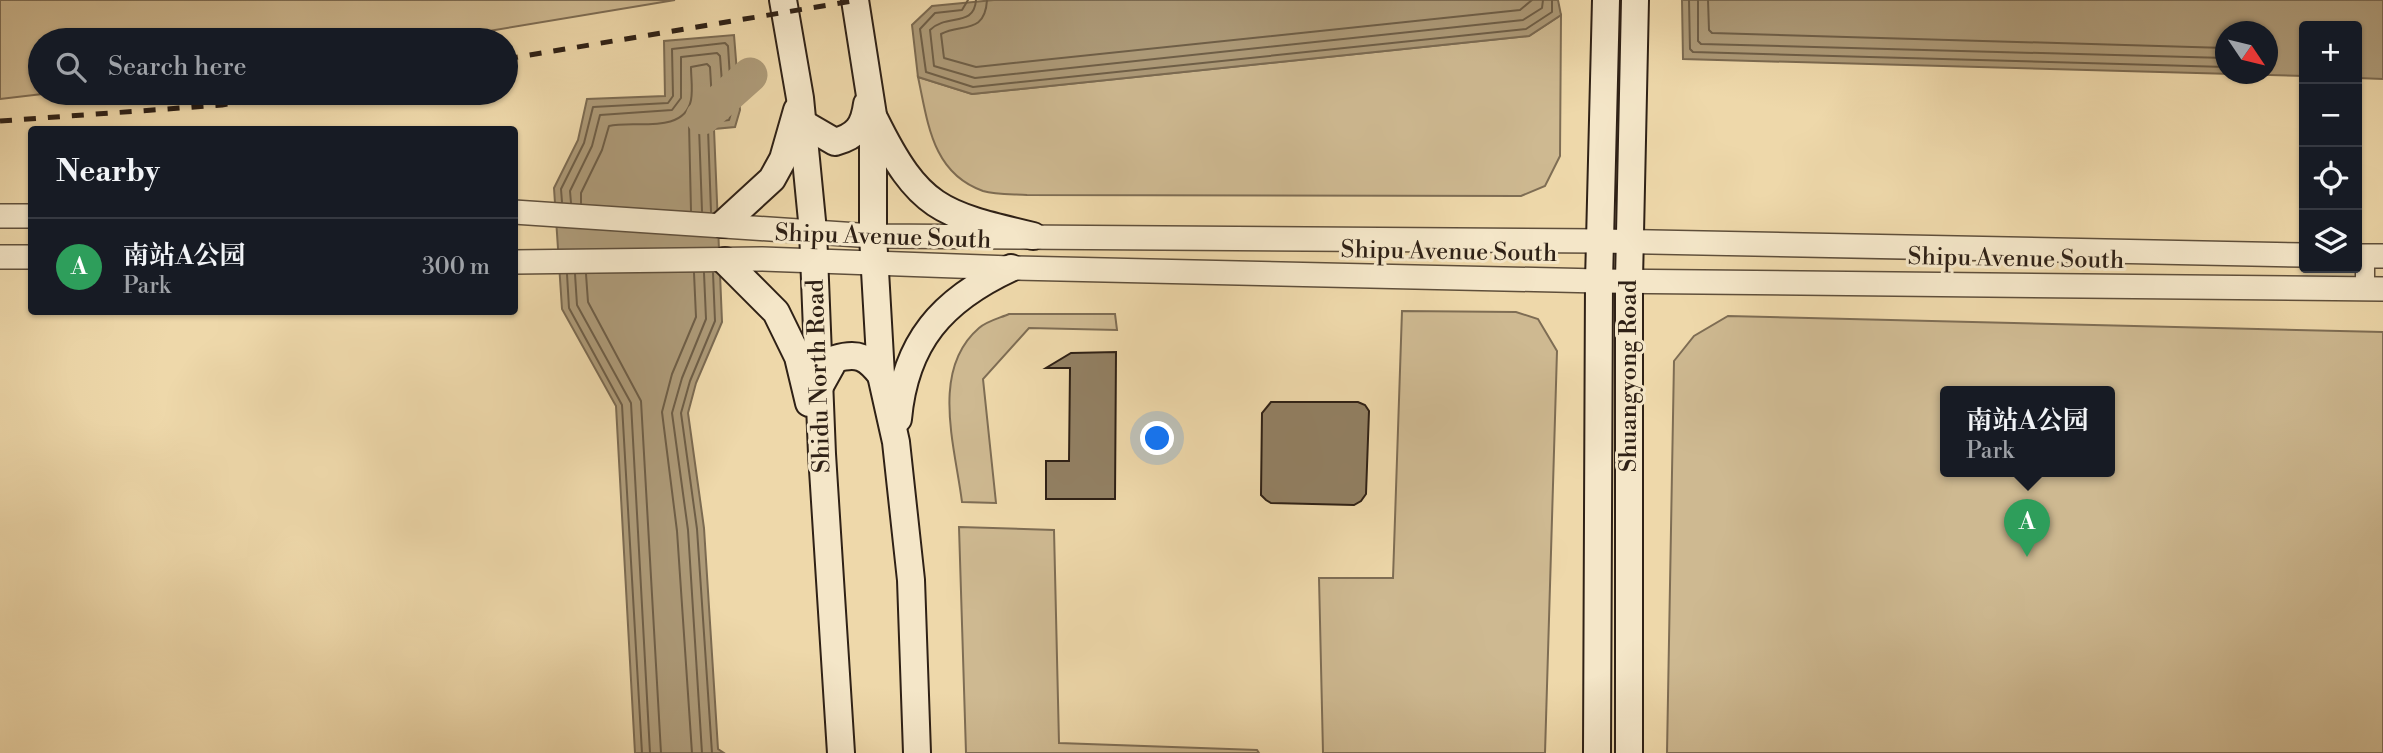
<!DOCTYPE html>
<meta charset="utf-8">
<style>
:root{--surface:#171b24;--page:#20242c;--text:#f1f3f6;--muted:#9ea1a6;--line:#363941;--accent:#db2777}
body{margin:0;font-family:"Libre Bodoni","Noto Serif SC",serif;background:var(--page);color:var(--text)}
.controls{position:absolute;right:21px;top:21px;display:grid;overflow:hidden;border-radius:7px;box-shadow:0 2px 5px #0004}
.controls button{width:63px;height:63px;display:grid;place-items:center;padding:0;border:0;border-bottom:2px solid var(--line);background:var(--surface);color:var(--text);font:35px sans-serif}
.compass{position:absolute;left:2215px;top:21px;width:63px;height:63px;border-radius:50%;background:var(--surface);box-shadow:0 2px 5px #0004;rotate:125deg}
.you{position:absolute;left:1158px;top:439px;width:24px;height:24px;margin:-18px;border:5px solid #fff;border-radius:50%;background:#1a73e8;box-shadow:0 0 0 10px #1a73e833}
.badge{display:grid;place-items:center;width:46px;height:46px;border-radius:50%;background:var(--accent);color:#fff;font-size:23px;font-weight:700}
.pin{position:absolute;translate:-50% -58px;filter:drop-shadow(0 2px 4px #0008)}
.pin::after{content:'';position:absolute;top:37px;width:24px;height:21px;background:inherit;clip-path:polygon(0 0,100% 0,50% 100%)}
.popup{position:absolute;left:1940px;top:386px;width:175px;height:91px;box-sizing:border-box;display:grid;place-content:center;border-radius:7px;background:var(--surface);filter:drop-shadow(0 2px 5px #0005);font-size:23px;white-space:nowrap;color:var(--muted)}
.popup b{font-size:26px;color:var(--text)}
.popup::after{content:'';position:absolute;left:50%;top:100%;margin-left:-14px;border:14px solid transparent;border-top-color:var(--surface)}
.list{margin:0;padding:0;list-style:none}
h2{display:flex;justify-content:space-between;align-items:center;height:91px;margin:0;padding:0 28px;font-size:30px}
h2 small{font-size:23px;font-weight:400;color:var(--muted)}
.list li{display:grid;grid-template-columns:46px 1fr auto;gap:21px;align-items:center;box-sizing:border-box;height:98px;padding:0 28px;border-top:2px solid var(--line)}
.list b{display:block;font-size:26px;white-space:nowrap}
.list p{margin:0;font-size:23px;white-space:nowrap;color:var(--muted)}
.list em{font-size:23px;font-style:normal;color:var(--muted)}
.icon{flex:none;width:38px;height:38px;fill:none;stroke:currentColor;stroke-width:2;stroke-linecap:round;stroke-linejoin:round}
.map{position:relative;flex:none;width:2383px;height:753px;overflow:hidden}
.search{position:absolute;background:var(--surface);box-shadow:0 2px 5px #0004;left:28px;top:28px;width:490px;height:77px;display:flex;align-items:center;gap:18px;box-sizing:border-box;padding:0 24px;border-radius:38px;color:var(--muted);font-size:26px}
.panel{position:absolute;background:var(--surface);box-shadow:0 2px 5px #0004;left:28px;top:126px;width:490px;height:189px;border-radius:7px}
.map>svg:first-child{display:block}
.green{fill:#ceb991;stroke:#7e6d54;stroke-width:2;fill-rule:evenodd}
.water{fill:#ad9a78;stroke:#7b6a51;stroke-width:2;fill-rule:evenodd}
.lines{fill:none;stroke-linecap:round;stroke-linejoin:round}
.shore{stroke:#6e5e47;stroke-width:2}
.river{stroke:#ad9a78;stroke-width:35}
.building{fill:#928063;stroke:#2f2116;stroke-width:2}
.minor-casing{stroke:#5f4f3b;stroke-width:21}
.tertiary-casing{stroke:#5f4f3b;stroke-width:26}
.secondary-casing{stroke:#2f2116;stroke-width:30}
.minor{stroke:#f4e6c8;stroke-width:18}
.tertiary{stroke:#f4e6c8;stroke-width:23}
.secondary{stroke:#f4e6c8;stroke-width:26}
.rail{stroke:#2f2116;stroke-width:5;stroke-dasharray:12 12;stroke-linecap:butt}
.labels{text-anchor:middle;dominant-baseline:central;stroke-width:6;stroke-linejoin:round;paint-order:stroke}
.street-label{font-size:24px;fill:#2f2116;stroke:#f4e6c8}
</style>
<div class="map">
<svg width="2383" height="753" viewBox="0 0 2383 753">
<rect width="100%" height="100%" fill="#eed8aa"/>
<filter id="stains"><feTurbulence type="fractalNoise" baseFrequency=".00286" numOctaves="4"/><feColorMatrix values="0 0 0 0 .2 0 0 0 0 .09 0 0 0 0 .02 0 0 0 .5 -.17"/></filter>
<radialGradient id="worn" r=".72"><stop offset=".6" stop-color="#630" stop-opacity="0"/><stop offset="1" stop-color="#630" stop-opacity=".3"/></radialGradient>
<g class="green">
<path d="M0,0H675L435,40H40V93H51L0,99Z"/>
<path d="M1561,15L1560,156L1545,186L1521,196L1027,195C1014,194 996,195 983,191C932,173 928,123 918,77L972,94L1529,36Z"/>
<path d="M1402,311L1516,312L1538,319L1557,351L1545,753H1323L1319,578H1393Z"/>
<path d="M1009,314H1115L1117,330L1029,328L983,379L996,503L962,502C955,446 930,370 979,328C987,321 1000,318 1009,314Z"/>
<path d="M1728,316L2383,332V753H1667L1674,361L1694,336ZM1945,391H2109V471H1945Z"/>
<path d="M959,527L1054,530L1059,743L1257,750L1259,753H966Z"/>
</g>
<g class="water">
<path d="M994,0H1558L1561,15L1529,36L972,94L918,77L912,25L932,6Z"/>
<path d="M1682,0H2383V79L2357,78V26H2304V76L1683,59ZM2226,32H2268V74H2226Z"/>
<path d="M734,35L740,110L735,127L714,129L722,322L696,383L688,413L704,528L718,749L724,753H635L616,406L562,309L554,188L578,140L587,99L665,96L664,41Z"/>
</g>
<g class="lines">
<g class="shore">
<path d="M968,0L962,10L935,13L920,29L926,72L973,87L1526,29L1552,12V0"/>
<path d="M976,0C974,28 947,13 930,30L934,66L975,78L1523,20L1542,8L1543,0"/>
<path d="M987,0C985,35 961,23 941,34L944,58L976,67L1520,10L1532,0"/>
<path d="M1689,0L1690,49L1693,52L2226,67"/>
<path d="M1698,0V41L1701,44L2226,58"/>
<path d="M1708,0L1709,30L1712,33L2226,48"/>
<path d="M562,202L561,189L584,143L593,107L668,103L673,96L672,49L725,43L728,46L732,110L729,120L713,122L708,129L711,212"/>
<path d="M571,203L570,191L592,146L600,115L672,110L681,98V57L717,53L720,56L724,109L706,116L699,127L702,211"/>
<path d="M581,203V193L602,150L609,126C633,120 684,135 691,100C693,89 691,78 691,67L707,64L710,67L712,101L697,110L689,124L691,211"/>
<path d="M567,274L569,308L622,405L642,753"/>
<path d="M575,274L577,305L631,403L650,753"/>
<path d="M586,274L588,302L641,401L661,753"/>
<path d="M692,753L677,531L662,412L672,374L696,317L694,273"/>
<path d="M702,753L688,530L672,413L682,378L706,319L704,273"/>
<path d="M712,753L697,529L681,413L690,381L715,321L713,273"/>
</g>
<path class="river" d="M703,117L750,75"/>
</g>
<g class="building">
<path d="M1116,352L1115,499H1046V461H1069L1070,368H1046L1071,353Z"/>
<path d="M1271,402H1358L1365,405L1369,411L1366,494L1361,501L1354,505L1271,503L1266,500L1261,495L1262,413Z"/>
</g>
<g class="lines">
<g class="minor-casing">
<path id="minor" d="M2365,289V256"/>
</g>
<g class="tertiary-casing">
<g id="tertiary">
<path d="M514,212L873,236L1601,241L2304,255"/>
<path d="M0,216H32"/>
<path d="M2357,256H2383"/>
<path d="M0,257H32"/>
<path d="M514,262L762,259L1011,268L1599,281L2383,289"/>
</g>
</g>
<g class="secondary-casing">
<g id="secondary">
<path d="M783,0L800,98L813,231L822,454L841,753"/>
<path d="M855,0L873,115V236L881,375L896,442L911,580L917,753"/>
<path d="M875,120C919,209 940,214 1033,236"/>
<path d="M804,124L835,142C857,136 864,126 867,104"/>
<path d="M723,224L772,179L783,159L797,110"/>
<path d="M725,261L776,312L798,357L809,403"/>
<path d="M820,386L835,359C858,352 867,357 881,375"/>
<path d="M898,419C905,342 942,300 1011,268"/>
<path d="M1597,753L1599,281L1606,0"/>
<path d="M1629,753V280L1635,0"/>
</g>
</g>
<use href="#minor" class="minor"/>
<use href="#tertiary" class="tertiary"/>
<use href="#secondary" class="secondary"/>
<g class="rail">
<path d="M506,59L858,0"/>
<path d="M0,121L222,105L298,93"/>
</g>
</g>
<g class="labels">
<g class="street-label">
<text transform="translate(883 237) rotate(2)">Shipu Avenue South</text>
<text transform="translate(1449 252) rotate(1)">Shipu Avenue South</text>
<text transform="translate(2016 259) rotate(1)">Shipu Avenue South</text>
<text transform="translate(819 376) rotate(-92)">Shidu North Road</text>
<text transform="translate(1629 376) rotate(-90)">Shuangyong Road</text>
</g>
</g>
<rect width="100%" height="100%" filter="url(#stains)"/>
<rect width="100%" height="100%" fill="url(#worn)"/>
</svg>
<div class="controls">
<button>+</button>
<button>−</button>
<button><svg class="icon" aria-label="locate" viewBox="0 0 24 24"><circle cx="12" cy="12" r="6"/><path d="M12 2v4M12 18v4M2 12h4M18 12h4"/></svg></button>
<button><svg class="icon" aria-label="layers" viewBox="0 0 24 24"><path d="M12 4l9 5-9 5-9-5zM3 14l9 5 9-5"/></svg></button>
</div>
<svg class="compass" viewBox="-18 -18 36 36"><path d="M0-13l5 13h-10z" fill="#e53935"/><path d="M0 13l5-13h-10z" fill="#9ea1a6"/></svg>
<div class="you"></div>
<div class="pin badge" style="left:2027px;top:557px;background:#2e9e5b">A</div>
<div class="popup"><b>南站A公园</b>Park</div>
<div class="search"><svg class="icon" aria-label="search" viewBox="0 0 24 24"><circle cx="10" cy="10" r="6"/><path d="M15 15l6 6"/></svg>Search here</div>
<section class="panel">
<h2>Nearby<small></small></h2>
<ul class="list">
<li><span class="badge" style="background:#2e9e5b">A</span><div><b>南站A公园</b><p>Park</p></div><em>300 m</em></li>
</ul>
</section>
</div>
